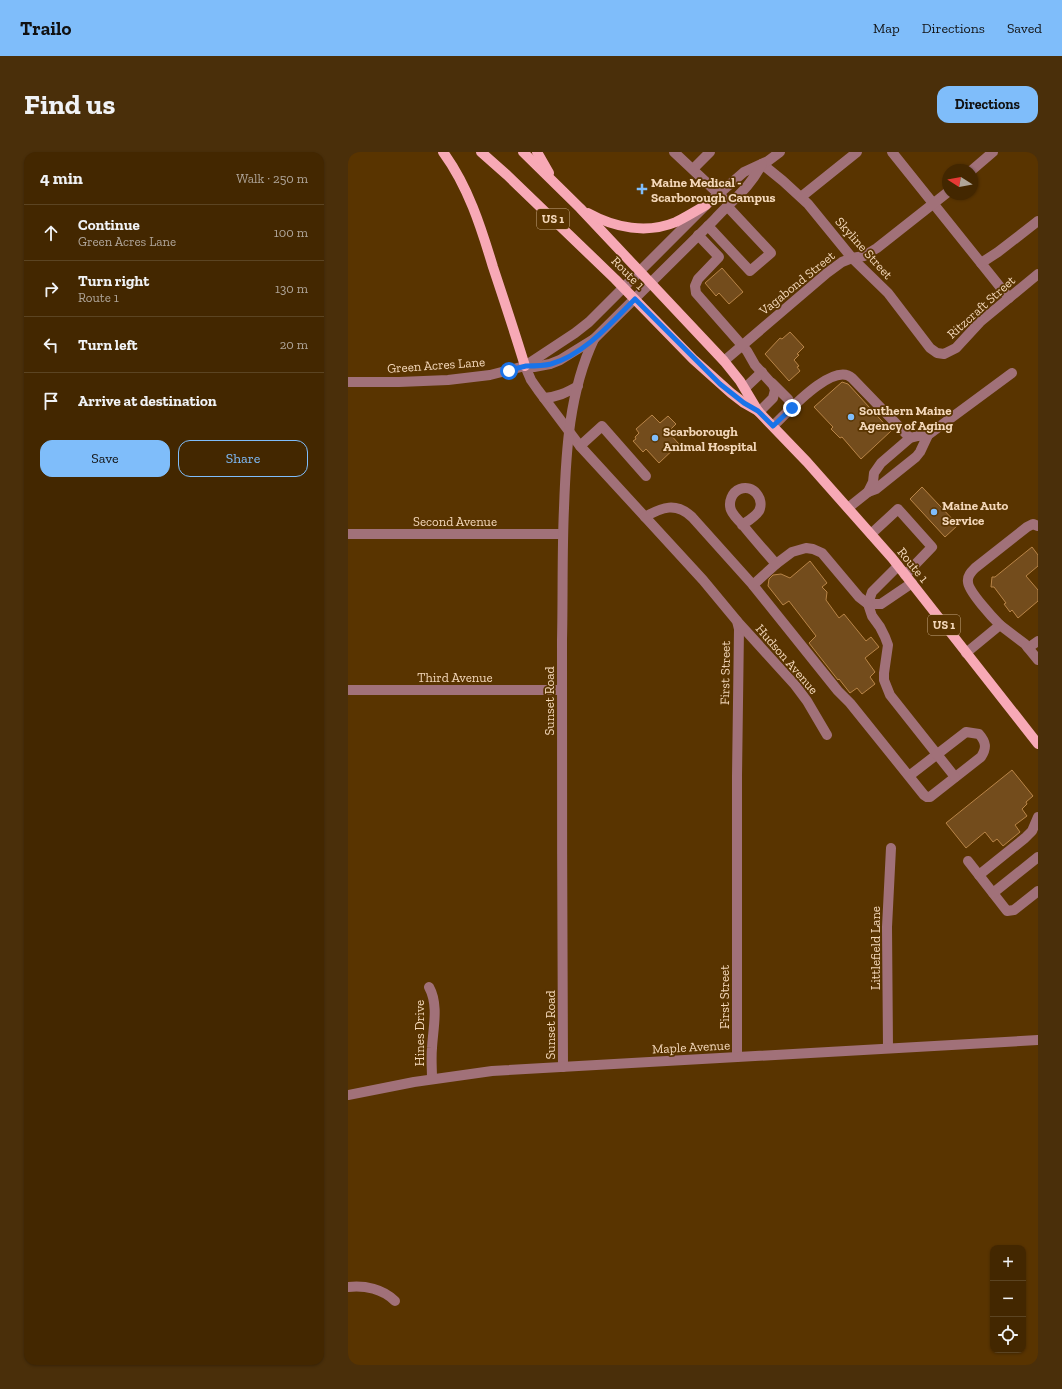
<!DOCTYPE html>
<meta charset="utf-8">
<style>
:root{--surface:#432700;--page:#4a2f0a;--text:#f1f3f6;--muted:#afa599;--line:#5b4422;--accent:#7fbdfa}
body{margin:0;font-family:"Zilla Slab",serif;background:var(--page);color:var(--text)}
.controls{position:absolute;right:12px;bottom:12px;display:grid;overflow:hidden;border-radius:8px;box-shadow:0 1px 3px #0004}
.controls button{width:36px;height:36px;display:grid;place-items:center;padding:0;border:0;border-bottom:1px solid var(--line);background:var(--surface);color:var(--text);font:20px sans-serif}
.compass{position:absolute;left:594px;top:12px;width:36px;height:36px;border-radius:50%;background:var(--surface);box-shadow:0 1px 3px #0004;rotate:281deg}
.stop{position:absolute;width:12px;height:12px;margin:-9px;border:3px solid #1a73e8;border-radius:50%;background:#fff}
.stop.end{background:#1a73e8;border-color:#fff;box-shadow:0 1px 4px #0008}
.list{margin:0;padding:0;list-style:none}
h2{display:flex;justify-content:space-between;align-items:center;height:52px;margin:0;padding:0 16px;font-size:17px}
h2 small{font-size:13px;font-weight:400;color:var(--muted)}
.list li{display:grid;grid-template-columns:26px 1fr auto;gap:12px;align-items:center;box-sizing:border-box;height:56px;padding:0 16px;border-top:1px solid var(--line)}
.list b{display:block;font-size:15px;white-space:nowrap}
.list p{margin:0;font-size:13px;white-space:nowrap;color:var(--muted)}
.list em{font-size:13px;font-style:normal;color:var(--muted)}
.actions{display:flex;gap:8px;padding:12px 16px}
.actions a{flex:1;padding:9px 0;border:1px solid var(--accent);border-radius:12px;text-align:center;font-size:14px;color:var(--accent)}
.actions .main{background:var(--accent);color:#111}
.icon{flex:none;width:22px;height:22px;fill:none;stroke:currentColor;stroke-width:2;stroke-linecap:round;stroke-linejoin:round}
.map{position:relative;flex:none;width:690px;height:1213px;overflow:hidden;border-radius:12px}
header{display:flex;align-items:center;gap:24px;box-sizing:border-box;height:56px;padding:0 20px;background:var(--accent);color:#111}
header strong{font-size:19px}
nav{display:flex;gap:22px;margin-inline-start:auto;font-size:14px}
.intro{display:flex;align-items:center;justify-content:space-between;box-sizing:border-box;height:96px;padding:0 24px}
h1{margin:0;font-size:28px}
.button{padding:10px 18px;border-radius:12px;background:var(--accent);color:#111;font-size:14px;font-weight:700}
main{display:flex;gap:24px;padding:0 24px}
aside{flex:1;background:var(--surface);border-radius:12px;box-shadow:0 1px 3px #0004}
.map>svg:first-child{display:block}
.building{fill:#734c1c;stroke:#b98548}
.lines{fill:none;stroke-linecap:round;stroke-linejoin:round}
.minor{stroke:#a17179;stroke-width:10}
.major{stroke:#f7a9b6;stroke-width:10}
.route{stroke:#1a73e8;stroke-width:5}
.poi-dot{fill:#7fbdfa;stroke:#593400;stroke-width:1.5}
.labels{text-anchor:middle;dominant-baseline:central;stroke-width:3.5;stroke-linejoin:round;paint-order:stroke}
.shield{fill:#593400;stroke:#c6a782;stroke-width:1}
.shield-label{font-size:12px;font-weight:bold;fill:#f4d8ba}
.poi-label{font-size:13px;font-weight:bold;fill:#f4d8ba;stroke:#593400;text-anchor:start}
.street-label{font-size:13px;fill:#f4d8ba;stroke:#593400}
</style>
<header>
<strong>Trailo</strong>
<nav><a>Map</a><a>Directions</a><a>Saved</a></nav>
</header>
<div class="intro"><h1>Find us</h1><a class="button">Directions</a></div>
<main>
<aside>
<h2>4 min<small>Walk · 250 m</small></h2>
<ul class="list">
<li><svg class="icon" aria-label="ahead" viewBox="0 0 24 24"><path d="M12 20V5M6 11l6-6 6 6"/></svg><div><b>Continue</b><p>Green Acres Lane</p></div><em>100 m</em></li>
<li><svg class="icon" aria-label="right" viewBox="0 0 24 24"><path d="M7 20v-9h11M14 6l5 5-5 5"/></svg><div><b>Turn right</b><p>Route 1</p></div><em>130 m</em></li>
<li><svg class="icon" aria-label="left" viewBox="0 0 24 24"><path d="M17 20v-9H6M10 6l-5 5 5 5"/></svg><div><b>Turn left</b></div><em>20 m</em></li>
<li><svg class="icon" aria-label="arrive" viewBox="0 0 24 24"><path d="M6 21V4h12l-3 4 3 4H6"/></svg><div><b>Arrive at destination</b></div></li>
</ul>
<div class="actions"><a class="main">Save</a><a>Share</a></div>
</aside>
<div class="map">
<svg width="690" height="1213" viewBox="0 0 690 1213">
<rect width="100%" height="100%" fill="#593400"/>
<g class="building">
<path d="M374,116L395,140L381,152L371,141L368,144L357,131Z"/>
<path d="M442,180L456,195L449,202L451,203L446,208L451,214L449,215L452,219L441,229L417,202L432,186L434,187Z"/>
<path d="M494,230L500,232L543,279L513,307L494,285L492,286L483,277L485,275L466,255Z"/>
<path d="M304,263L312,271L320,264L328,272L320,280L331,292L311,311L298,297L295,300L285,289L288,287L287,285L291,281L288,277Z"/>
<path d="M574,335L610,373L597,385L562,347Z"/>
<path d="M684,395L690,403V414L678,424L690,438V449L670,466L664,458L662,460L656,452L658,451L646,435H643L644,425H647Z"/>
<path d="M462,409L479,431L474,435L479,440L478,448L491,466L496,462L518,489L523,485L531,495L517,506L527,520L522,525L527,532L514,542L509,536L502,541L491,527L490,528L461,491L468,484L441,449L435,453L420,434L421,427L425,423L433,422L442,426Z"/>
<path d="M664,618L685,644L678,650L679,652L674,657L679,664L667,673L672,680L655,694L649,687L645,690L637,680L618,696L598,671Z"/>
</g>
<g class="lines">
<g class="minor">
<path d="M326,0L375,46"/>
<path d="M544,0L661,146"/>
<path d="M414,12L435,29L460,52L504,106L540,141L582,196L589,201L596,202L608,196L632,170L690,122"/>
<path d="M345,17L362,0"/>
<path d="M624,18L645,0"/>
<path d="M453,45L509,0"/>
<path d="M360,74L402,119L423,101L379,54"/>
<path d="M350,83L371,105L350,127L347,134L348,141L399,199L407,213L425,233L427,238L425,246L411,260"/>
<path d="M633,111L650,100L690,69"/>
<path d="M376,209L479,121L494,110L504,106L516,104L529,96L600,40"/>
<path d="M177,214L183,228L190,238L232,294L355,428L389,469L391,477L389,624V905"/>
<path d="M177,214L227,181L241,170L358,53L396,20L420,9L432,0"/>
<path d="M0,230H51L100,228L142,223L177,214L186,215L202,212L212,208L246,187L366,68C383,49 402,36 414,12"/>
<path d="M424,231L440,247L445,256"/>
<path d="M397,236L414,220"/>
<path d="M196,246C209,245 218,241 230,234"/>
<path d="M425,274C439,261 485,209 504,226L562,286"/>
<path d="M232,294L254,274L298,324"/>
<path d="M520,340L528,337L568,305L572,300L580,283L664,221"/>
<path d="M500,356L520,340L525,330L526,321L533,311L562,286L570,284L580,283"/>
<path d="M297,365C314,355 328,350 344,365L405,433L490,539L502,551L576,643L579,645H582L633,605C639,596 638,590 631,582L618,580L561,624"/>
<path d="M394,373C400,369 407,365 411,359C417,347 405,332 392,337C384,340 380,350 383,358C385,363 390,368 394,372C405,386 417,399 428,412"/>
<path d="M0,382H215"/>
<path d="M523,382L550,357L584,395L557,423"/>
<path d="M550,414L524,440L520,452H533L564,431"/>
<path d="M405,433L428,412L444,400L458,396L465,397L474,401L511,445L520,452L524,464L532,475L537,485L540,493L536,521V528L542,543L607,625"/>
<path d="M389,469L447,533L459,549L479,583"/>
<path d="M652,473C645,466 620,439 620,430C619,424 623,420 627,416L679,375L685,372L690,374"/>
<path d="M680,496L690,489"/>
<path d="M618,501L652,473L677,492L690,508"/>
<path d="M0,538H214"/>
<path d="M620,709L659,759L666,758L690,739"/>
<path d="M631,723L677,686L684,679L690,665"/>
<path d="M645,741L690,705"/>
<path d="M81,835C91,853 85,876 84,896C83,906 84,917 84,927"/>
<path d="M540,896L539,775L543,696"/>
<path d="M215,915C215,773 213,630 214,488C215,444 214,400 216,356C218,299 221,240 246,187"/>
<path d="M0,943L66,930L144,919L690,888"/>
<path d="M0,1135C17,1133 35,1137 47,1149"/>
</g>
<g class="major">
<path d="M95,0C120,34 133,75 145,115C156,148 167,181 177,214"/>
<path d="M133,0L159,23L267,127L345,207L383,241L396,251L410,259L459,310L544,406L690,592"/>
<path d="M175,0L232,56L376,209L392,229L410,259"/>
<path d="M189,0L201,21"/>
<path d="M240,61C267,76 299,82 328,70C338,65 348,59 358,53"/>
</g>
</g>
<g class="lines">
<path class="route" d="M161,219C166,217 173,215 178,214C187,214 195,214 203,212C237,202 263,171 287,147L372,232L396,251L410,259L425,274L444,256"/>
</g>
<g class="poi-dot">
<path d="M292 31h4v4h4v4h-4v4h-4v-4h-4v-4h4z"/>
<circle cx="503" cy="265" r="4"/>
<circle cx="307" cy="286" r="4"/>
<circle cx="586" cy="360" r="4"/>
</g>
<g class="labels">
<g class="shield">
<rect x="189" y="57" width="32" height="20" rx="3"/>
<rect x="580" y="463" width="32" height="20" rx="3"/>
</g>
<g class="shield-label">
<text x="205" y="67">US 1</text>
<text x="596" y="473">US 1</text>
</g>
<g class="poi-label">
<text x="303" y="30">Maine Medical -<tspan x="303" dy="15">Scarborough Campus</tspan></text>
<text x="511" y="258">Southern Maine<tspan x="511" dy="15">Agency of Aging</tspan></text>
<text x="315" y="279">Scarborough<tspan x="315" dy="15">Animal Hospital</tspan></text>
<text x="594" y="353">Maine Auto<tspan x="594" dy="15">Service</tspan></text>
</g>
<g class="street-label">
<text transform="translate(516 96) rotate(48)">Skyline Street</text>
<text transform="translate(280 121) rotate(45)">Route 1</text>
<text transform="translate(449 131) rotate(-39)">Vagabond Street</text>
<text transform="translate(633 155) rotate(-42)">Ritzcraft Street</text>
<text transform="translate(88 213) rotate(-4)">Green Acres Lane</text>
<text x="107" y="369">Second Avenue</text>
<text transform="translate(565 413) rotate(51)">Route 1</text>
<text transform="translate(439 507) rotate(49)">Hudson Avenue</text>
<text transform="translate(377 521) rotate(-89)">First Street</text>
<text x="107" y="525">Third Avenue</text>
<text transform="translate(201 549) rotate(-90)">Sunset Road</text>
<text transform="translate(527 796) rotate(-90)">Littlefield Lane</text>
<text transform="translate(376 845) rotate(-90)">First Street</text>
<text transform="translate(202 873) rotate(-90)">Sunset Road</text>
<text transform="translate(71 881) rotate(-90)">Hines Drive</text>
<text transform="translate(343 895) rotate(-3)">Maple Avenue</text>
</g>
</g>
</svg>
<div class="controls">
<button>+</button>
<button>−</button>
<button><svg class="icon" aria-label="locate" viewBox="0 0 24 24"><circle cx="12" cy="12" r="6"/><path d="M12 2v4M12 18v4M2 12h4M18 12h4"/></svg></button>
</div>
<svg class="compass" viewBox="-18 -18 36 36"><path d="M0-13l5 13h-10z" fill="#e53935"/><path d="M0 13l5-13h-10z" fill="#afa599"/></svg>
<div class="stop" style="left:161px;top:219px"></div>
<div class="stop end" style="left:444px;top:256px"></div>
</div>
</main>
